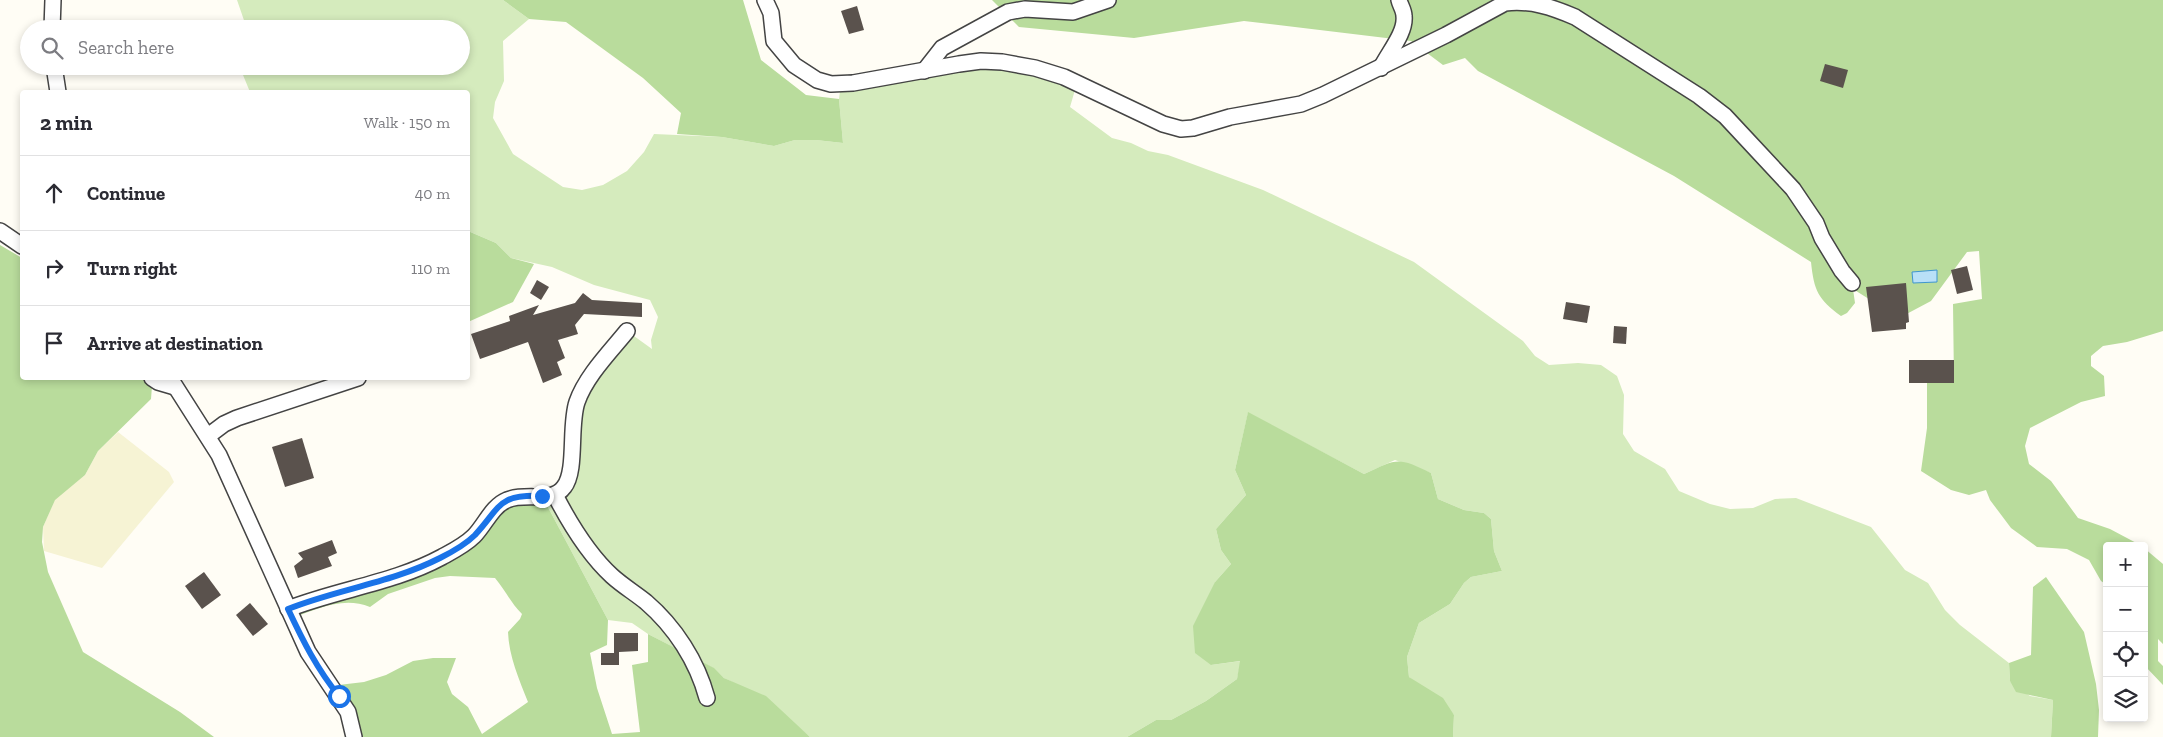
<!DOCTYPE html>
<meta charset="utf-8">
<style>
:root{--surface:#fff;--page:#f2f2f3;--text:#2b2b33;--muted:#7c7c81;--line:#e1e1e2}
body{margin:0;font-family:"Zilla Slab",serif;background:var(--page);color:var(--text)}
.controls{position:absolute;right:15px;bottom:15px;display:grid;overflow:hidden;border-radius:5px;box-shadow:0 2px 8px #0003}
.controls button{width:45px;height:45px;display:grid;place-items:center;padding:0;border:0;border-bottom:1px solid var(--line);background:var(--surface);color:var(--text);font:25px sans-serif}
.stop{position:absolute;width:15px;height:15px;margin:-11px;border:4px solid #1a73e8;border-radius:50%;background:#fff}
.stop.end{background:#1a73e8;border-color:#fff;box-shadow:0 1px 5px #0008}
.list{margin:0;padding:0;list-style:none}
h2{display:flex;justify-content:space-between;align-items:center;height:65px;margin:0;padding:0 20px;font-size:21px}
h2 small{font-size:16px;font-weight:400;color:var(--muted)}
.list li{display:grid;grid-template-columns:32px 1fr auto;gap:15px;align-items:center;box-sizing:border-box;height:75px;padding:0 20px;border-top:1px solid var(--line)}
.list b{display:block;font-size:19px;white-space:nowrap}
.list em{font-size:16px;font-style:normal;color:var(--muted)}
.icon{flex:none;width:28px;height:28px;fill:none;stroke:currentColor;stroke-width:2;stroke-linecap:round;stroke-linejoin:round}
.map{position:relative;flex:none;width:2163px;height:737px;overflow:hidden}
.search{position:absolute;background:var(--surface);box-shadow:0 2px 8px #0003;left:20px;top:20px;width:450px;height:55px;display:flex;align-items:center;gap:12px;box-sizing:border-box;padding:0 18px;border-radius:28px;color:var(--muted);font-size:19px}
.panel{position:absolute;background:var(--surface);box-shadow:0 2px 8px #0003;left:20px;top:90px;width:450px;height:290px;border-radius:5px}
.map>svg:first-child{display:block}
.farmland{fill:#f6f3d4}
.green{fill:#d5ebbd}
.forest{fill:#b9dc9c}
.water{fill:#b9e0f7;stroke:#3f96cf}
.building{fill:#5a524d}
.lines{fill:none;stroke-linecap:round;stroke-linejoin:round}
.street-casing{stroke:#444;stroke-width:18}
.street{stroke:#fff;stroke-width:15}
.route{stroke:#1a73e8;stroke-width:6}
</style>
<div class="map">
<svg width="2163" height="737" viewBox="0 0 2163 737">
<rect width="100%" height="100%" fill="#fffdf5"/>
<path class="farmland" d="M118,432L169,472L174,482L102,568L44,551L43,527L55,499L85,475L98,451Z"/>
<path class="green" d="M237,0H503L529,19L503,41L504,81L495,102L493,118L513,154L563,187L582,190L603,185L627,171L644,152L654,134L722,137L774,146L795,140H816L843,143L839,99L841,84L981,61L1077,83L1070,107L1112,138L1131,143L1148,151L1168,155L1263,190L1414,262L1523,341L1535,356L1549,365L1578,363L1601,365L1617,376L1624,395L1623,434L1634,451L1665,469L1679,491L1710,504L1730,509L1753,508L1775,499L1796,498L1871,527L1905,570L1928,583L1945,610L1960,625L2009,663L2010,681L2030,696L2053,700L2051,737H1453L1454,715L1409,677L1407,657L1419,623L1450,604L1464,583L1471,577L1502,571L1494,551L1491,519L1484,513L1464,510L1438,499L1431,473L1395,460L1364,474L1248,413L1235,470L1246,495L1216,529L1221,550L1231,564L1215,582L1211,665L1241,661L1237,679L1206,701L1171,720H1156L1127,737H810L791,721L742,687L724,678L713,668L648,634L632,623L608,620L542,496L561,491L576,402L627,331L652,349L651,340L658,317L650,300L594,285L552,267L511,258L496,243L468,231V92H250L243,75L246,66H461V29H247Z"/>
<g class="forest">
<path d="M503,0H743L761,60L806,95L839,99L843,143L816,140H795L774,146L722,137L677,134L681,113L643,78L566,22L529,19Z"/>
<path d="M992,0H2163V331L2127,342L2103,346L2091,356V366L2104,376L2105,396L2081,402L2030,428L2025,446L2029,464L2051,481L2078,518L2110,529L2142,546H2107V585L2101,581L2089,560L2067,549L2037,547L2011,528L1990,500L1986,490L1969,495L1951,490L1921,471L1927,428V383H1954L1953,304L1982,299L1979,251L1967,252L1931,301L1899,318L1853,289L1855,303L1847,313L1841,316C1818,299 1814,291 1811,262L1674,176L1478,71L1465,58L1443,65L1411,41L1244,21L1134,38L1019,27Z"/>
<path d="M468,231L496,243L511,258L534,264L513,302L468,322Z"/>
<path d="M0,245L22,258V378H145L152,386L151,399L98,451L85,475L55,500L43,527L42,542L48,572L83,652L180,712L214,737H0Z"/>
<path d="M1248,412L1364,474C1397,459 1397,456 1431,473L1438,499L1464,510L1484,513L1491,519L1494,551L1502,571L1471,577L1464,583L1450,604L1419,623L1407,657L1409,677L1443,698L1454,715L1453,737H1127L1156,720H1171L1206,701L1237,679L1240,661L1211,665L1195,653L1193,626L1215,582L1231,564L1221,550L1216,529L1246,495L1235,470Z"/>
<path d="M542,496L608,620L607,645L590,653L597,688L612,734L640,732L632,665L648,662V634L714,668L724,678L766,696L810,737H354L330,686L364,682L386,675L413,661L433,658H456L447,682L452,694L468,707L482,734L528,702C519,679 509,657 508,632L520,619L522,614C511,603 505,590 495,578L450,576L435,578L388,594L370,607C343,596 318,609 292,618L315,599L441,557L495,508Z"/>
<path d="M2144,548L2163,564V644L2158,639V661L2163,666V685L2145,666Z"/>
<path d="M2046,577L2084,632L2096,684L2099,710L2098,737H2051L2053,700L2016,692L2010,681L2009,663L2031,655L2033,587Z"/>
</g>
<path class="water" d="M1937,270V282L1913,283L1912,272Z"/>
<g class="building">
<path d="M857,6L864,30L849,34L841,11Z"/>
<path d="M1825,64L1848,70L1843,88L1820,81Z"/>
<path d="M1967,266L1973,290L1957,294L1951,270Z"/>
<path d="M537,280L549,287L541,300L530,293Z"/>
<path d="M1906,283L1909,322L1906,323V329L1872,332L1866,287Z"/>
<path d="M583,293L592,300L642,303V317L584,314L575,325L578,334L558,340L565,358L557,362L562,375L543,383L528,342L480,359L471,334L510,321L509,316L539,305L533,315L575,303Z"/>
<path d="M1566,302L1590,306L1587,323L1563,319Z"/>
<path d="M1614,326L1627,327L1626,344L1613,343Z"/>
<rect x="1909" y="360" width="45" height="23"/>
<path d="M302,438L314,478L285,487L272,447Z"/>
<path d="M332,540L337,553L328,557L332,566L298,578L294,566L303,559L298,553Z"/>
<path d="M204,572L221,595L202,609L185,586Z"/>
<path d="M250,603L268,624L253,636L236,615Z"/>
<path d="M614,633H638V651L619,652V665H601V653H614Z"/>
</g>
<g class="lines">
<g class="street-casing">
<g id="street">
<path d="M765,0L771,13L774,41L794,65L817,80L831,84L853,83L959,64L981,61L1002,62L1035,68L1064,77L1163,124L1181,129L1193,128L1230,117L1301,104L1323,95L1446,35L1505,3C1531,0 1552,7 1575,17L1699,96L1725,116L1793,189L1816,223L1822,238L1842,271L1852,283"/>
<path d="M52,29L53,0"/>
<path d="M54,66L58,92"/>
<path d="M1381,68C1388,53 1406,33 1404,16C1404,10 1400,5 1399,0"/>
<path d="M924,71L942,48L1008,12L1025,9L1073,12L1108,0"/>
<path d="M0,231L22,246"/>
<path d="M152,378L158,382L175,387"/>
<path d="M170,378L219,455L308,652L348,712L354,737"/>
<path d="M208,436L224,424L237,418L358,378"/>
<path d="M555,495C570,524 588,554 612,576C623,586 635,593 646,602C675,627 697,661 707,698"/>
<path d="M288,609C339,589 394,583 442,557C453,551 465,545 474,536C485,525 492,506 507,500C525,492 552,504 564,487C577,471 569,425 577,402C586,376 610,352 627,331"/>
</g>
</g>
<use href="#street" class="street"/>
</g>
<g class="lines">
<path class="route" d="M339,696C317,669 303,641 288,609C338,589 391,583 440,558C452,552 465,545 475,535C501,507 497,494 542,496"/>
</g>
</svg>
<div class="controls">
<button>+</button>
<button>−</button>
<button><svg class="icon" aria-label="locate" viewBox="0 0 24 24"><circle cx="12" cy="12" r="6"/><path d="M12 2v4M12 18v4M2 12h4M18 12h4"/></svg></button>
<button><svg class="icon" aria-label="layers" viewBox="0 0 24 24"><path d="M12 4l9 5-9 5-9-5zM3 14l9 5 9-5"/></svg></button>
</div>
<div class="stop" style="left:339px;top:696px"></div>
<div class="stop end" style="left:542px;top:496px"></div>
<div class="search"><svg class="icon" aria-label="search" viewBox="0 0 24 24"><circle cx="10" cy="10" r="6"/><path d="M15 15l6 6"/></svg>Search here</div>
<section class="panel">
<h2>2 min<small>Walk · 150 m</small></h2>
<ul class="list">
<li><svg class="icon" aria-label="ahead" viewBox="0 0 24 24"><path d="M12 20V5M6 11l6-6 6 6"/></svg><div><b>Continue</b></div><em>40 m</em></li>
<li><svg class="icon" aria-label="right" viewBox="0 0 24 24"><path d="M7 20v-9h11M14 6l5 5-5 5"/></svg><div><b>Turn right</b></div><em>110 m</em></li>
<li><svg class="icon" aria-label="arrive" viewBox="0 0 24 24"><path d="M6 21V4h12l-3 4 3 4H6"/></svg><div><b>Arrive at destination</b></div></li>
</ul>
</section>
</div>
